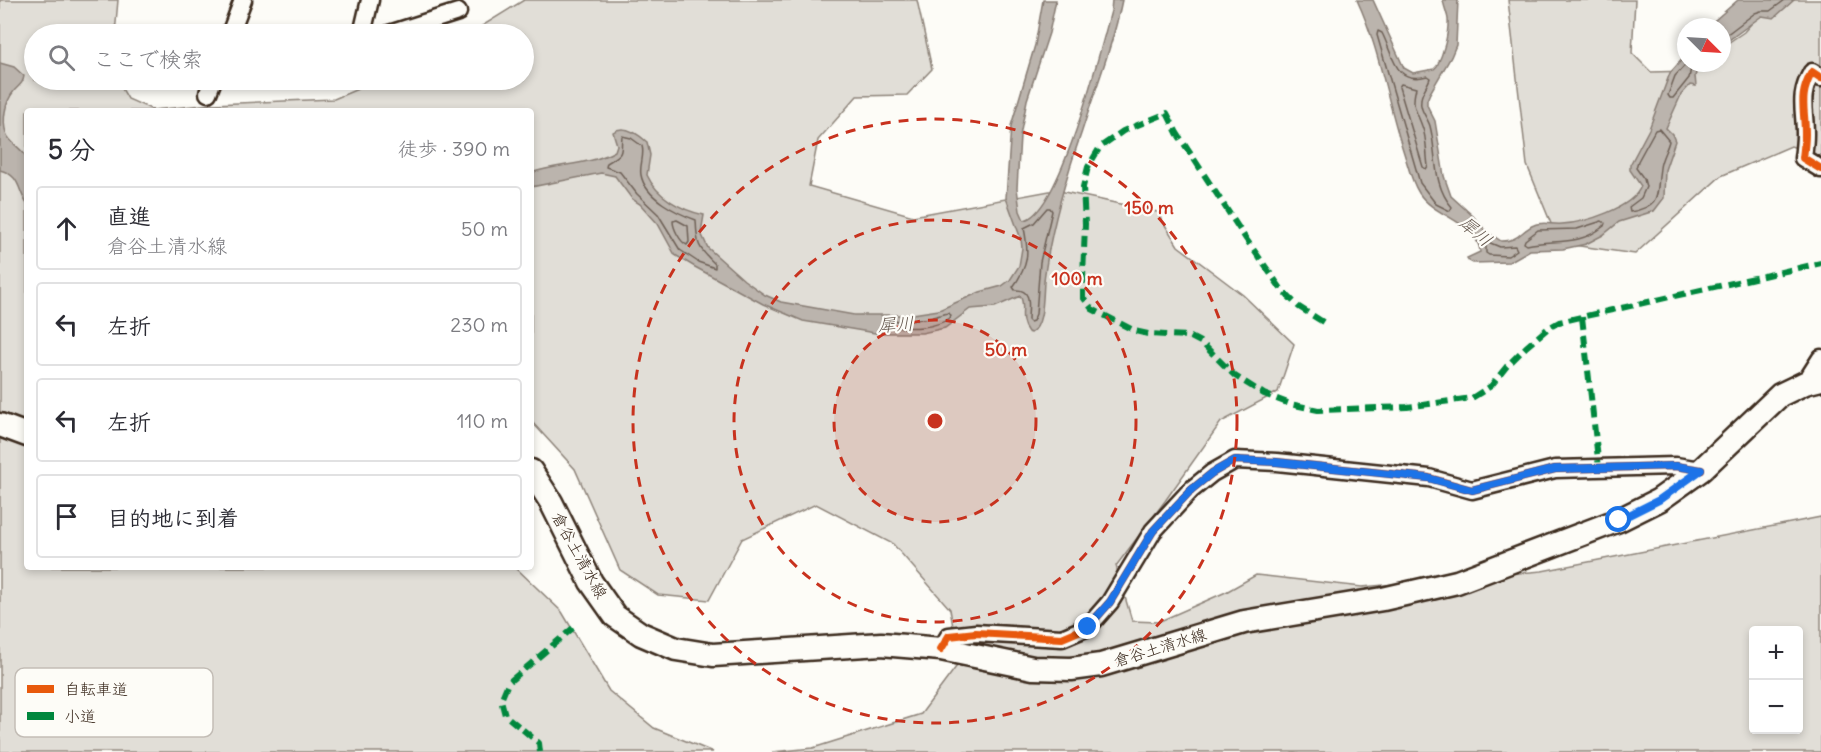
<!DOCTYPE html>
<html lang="ja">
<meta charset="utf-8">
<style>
:root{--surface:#fff;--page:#f7f7f7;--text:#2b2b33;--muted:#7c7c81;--line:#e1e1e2}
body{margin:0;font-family:Delius,"Klee One",sans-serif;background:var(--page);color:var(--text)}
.controls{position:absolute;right:18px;bottom:18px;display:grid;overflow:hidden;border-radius:6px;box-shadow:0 3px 9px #0003}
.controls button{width:54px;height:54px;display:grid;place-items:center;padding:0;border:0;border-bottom:2px solid var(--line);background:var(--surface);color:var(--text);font:30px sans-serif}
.compass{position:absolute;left:1677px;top:18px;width:54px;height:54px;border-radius:50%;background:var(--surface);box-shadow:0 3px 9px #0003;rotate:114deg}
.stop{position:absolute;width:18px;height:18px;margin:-14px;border:4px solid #1a73e8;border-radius:50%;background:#fff}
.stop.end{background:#1a73e8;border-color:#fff;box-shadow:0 2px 6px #0008}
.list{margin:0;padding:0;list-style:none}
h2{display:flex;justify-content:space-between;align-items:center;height:78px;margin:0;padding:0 24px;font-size:26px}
h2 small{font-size:20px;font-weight:400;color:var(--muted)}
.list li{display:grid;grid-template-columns:39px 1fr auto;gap:18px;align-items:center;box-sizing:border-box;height:84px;margin:0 12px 12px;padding:0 12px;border:2px solid var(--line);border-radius:6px}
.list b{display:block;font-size:22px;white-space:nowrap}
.list p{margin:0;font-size:20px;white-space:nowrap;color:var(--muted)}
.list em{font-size:20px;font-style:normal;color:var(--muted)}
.icon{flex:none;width:33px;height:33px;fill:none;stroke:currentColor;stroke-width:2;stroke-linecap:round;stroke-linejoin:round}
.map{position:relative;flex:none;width:1821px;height:752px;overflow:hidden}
.search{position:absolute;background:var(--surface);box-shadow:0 3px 9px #0003;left:24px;top:24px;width:510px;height:66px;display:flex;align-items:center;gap:15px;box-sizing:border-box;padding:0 21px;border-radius:33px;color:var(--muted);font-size:22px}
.panel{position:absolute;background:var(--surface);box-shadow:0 3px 9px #0003;left:24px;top:108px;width:510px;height:462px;border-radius:6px}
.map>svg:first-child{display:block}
.green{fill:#e1ded7;stroke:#8e847a;stroke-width:1.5;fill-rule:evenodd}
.water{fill:#bbb4ad;stroke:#887d74;stroke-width:1.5}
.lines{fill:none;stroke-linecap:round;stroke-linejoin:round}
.shore{stroke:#6e6157;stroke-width:1.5}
.street-casing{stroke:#3b2a1e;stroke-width:21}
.secondary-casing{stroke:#3b2a1e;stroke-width:27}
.street{stroke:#fdfcf7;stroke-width:16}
.secondary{stroke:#fdfcf7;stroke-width:22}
.quiet{stroke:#00873e;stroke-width:6;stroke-dasharray:12 6;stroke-linecap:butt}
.cycleway-casing{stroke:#fdfcf7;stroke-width:11}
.cycleway{stroke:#e8590c;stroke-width:8}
.route{stroke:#1a73e8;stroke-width:8}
.ring{fill:none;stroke:#c8321e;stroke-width:3;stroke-dasharray:10 8}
.labels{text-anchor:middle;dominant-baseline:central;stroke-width:4.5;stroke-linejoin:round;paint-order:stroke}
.street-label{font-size:16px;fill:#3b2a1e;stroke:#fdfcf7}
.water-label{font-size:18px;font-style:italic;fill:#615349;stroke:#fdfcf7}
.key{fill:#fdfcf7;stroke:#c3bdb6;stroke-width:1.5}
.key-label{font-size:16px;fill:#3b2a1e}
.centre{fill:#c8321e;stroke:#fdfcf7;stroke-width:3}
.ring-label{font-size:18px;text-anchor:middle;font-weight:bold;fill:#c8321e;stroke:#fdfcf7;stroke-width:4.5;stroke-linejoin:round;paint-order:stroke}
</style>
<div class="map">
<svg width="1821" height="752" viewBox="0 0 1821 752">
<rect width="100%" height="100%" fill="#fdfcf7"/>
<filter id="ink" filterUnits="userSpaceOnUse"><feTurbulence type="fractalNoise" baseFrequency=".0167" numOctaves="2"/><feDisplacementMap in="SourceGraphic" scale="12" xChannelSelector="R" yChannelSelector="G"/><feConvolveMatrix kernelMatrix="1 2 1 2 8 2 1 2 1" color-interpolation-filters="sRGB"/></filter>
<g filter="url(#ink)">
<g class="green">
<path d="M0,0H118L115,34H34V80H117L128,99L153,110L213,104L334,99L379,80H524V34H469L524,0H917L932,69L907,95L857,96L818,140L809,186L913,216L1055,190L1157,212L1178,246L1243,295L1294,344L1278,392L1221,422L1165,501L1116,566L1132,621L1158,622L1226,592L1256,575L1362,587L1542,571L1821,517V752H772L813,748L921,714L959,663L950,609L893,544L816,504L742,539L709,600L658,595L620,570L575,469L531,421V111H27V567H515L562,612L609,691L654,728L713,752H0ZM1754,630H1798V730H1754Z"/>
<path d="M1508,0H1635L1632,53L1651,72L1689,71L1700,63H1722V47L1744,32L1772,0H1821V157L1791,146L1721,176L1635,254L1559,243L1527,165Z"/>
</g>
<g class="water">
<path d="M1043,0H1056L1049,33L1027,100L1020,136L1017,188L1020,211L1024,220C1060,214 1101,47 1111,11L1112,0H1122C1113,45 1096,87 1082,131C1066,177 1052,225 1045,273C1042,288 1046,325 1031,333L1028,332C1017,318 1027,306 1020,296L995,307L970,309L945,328L922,333H875L803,321L763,304L695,267L675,255L658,224L640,204L632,199L615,176L601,173L531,187V173C558,163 589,166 615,151L617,145L613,132C624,124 638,134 647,142L650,155L647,175C657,197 681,210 704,215L701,233L708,248L744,280L765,295L781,302L854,315H906L939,310L980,292L1002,286L1010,280L1019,266L1022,248L1021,239L1006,198L1011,126L1035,45Z"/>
<path d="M1357,0H1373L1404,68L1413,73L1434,69L1437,66C1443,54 1449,34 1448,19C1447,13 1444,7 1443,0H1458L1456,45L1451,57L1430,93L1427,100V105L1435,121L1444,176L1451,196L1473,216L1486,231L1501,241C1520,241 1520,231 1534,225C1542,221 1553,225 1562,224C1584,223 1633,208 1641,186L1630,170V165L1649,129L1670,73L1686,55V63H1701L1695,76L1696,86L1690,85L1681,95L1666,128L1672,134L1675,141L1665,170L1664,198L1654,211L1619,222L1603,235L1586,244L1563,249L1530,250L1509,262L1473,263L1469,261L1467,258L1480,252C1478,222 1434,217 1419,193C1411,181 1408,165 1403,150C1387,100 1379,47 1357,0Z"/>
<path d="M1738,0H1794L1774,18L1762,16L1759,18L1722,45V27H1707Z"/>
<path d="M0,63L14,67L24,76C23,84 19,85 14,91C5,102 2,120 6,133C10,144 22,148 27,158V204C17,189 21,176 0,170Z"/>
</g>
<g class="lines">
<g class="shore">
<path d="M1378,31L1382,33C1394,56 1394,85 1427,76L1430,78C1428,85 1422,91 1421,99C1419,109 1427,117 1430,126C1437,152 1432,185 1452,207L1450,211L1436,204L1420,183L1377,35Z"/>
<path d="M1722,38L1755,13L1761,11H1770L1785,0"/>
<path d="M1687,63L1675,76L1668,95L1670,98H1673L1689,78L1692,63"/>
<path d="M1401,84L1416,88C1411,107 1416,109 1422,126C1427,138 1426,153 1428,166L1426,169L1423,167L1399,87Z"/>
<path d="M1659,129L1669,141C1667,150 1661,158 1660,168C1656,194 1663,206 1630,212L1629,207L1641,198L1646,187L1644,179L1636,168L1638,161L1655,130Z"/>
<path d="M622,136L631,138L642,146C645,156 639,165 641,175C645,198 677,213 696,220C697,244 697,247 715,264V268L698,262L680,250L658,214L637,194L620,172L606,167L607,163C626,152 620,153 622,136Z"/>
<path d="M1047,208H1050L1052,211L1040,262L1036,314L1033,321L1030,322L1028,320C1028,306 1033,289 1015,290L1013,287C1029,265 1029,253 1024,228L1034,223Z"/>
<path d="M677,220L688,226L689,242L687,245C680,242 673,228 673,221Z"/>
<path d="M1602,221L1605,223L1604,226C1578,247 1555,239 1527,245L1524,243L1525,240L1538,230L1577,229Z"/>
<path d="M1488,242L1500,247L1515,246L1517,250L1508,256L1489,255L1486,253V245Z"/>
<path d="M948,313L951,315L950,318C934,329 912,328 893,327L890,325L892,321L925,319Z"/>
</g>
<g class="street-casing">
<g id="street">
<path d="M230,34L243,0"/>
<path d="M362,34L370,0"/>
<path d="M389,34L458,12"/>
<path d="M1821,78L1812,72C1798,97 1805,108 1805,134C1805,142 1804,150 1803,158L1821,169"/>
<path d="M208,93L213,80"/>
<path d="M1805,383L1821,358"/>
<path d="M941,649L949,636L976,633L1062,638L1088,627L1110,602L1153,531L1191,490L1212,473L1235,460L1277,462L1429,478L1472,490L1555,469L1676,466L1701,470"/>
</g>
</g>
<g class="secondary-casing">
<g id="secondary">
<path d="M0,425L27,435"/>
<path d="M531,471L551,502L591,582L615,616L641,634L676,649L713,655L881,644L941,649L1033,668L1071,669L1101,665L1244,622L1383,599L1457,582L1619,520L1659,500L1701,470L1780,395L1805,383L1821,379"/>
</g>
</g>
<use href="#street" class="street"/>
<use href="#secondary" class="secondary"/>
<g class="quiet">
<path d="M1582,317L1599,468"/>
<path d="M1323,322L1299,307L1282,290L1246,239L1177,133L1167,113L1123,131L1100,147L1088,167L1083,187L1085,224L1083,278V297L1092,309L1135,331L1148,334L1189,336L1202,343L1235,376L1264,394L1290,404L1318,410L1407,407L1472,398L1491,386L1507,366L1526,347L1547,329L1559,322L1821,263"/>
<path d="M540,752L539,743L505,715L501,700L508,683L573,628"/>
</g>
<g class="cycleway-casing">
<g id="cycleway">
<path d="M1821,78L1812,72C1798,97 1805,108 1805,134C1805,142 1804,150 1803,158L1821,169"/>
<path d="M941,649L949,636L976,633L1062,638L1088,627L1110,602L1153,531L1191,490L1212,473L1235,460L1277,462L1429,478L1472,490L1555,469L1676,466L1701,470"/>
</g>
</g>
<use href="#cycleway" class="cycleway"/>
</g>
</g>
<g class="lines" filter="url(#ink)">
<path class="route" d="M1088,627L1110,602L1153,531L1191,490L1212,473L1235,460L1276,462L1428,478L1472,490L1555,469L1676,466L1701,470L1659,500L1619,520"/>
</g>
<circle cx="935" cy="421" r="101" fill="#c8321e" fill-opacity=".12"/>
<g class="ring">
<circle cx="935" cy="421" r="101"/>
<circle cx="935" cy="421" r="201"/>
<circle cx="935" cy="421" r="302"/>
</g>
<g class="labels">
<g class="street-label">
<text transform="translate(580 555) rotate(61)">倉谷土清水線</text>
<text transform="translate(1160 647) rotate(-17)">倉谷土清水線</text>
</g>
<g class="water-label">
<text transform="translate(1476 231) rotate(40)">犀川</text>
<text transform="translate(896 324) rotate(-3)">犀川</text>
</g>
</g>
<rect x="15" y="668" width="198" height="69" rx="9" class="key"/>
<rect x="27" y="685" width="27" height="8" fill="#e8590c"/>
<rect x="27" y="712" width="27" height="8" fill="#00873e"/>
<g class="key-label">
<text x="64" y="695">自転車道</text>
<text x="64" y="722">小道</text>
</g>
<circle cx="935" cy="421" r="9" class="centre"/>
<g class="ring-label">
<text x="1149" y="214">150 m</text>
<text x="1077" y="285">100 m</text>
<text x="1006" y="356">50 m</text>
</g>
</svg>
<div class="controls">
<button>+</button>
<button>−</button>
</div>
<svg class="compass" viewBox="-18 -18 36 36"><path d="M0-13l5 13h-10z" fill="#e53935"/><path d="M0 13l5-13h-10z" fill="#7c7c81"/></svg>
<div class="stop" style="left:1619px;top:520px"></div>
<div class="stop end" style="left:1088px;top:627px"></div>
<div class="search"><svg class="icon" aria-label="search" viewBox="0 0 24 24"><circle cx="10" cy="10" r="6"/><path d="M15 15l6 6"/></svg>ここで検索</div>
<section class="panel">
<h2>5 分<small>徒歩 · 390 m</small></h2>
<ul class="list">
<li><svg class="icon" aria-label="ahead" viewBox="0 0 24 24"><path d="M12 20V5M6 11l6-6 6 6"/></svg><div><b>直進</b><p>倉谷土清水線</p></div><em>50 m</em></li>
<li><svg class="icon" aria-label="left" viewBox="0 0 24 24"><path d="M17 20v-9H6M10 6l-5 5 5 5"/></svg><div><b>左折</b></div><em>230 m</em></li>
<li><svg class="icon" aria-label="left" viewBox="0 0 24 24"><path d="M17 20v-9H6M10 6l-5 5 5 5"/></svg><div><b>左折</b></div><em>110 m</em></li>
<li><svg class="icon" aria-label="arrive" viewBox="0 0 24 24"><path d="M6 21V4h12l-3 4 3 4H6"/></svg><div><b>目的地に到着</b></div></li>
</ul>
</section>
</div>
